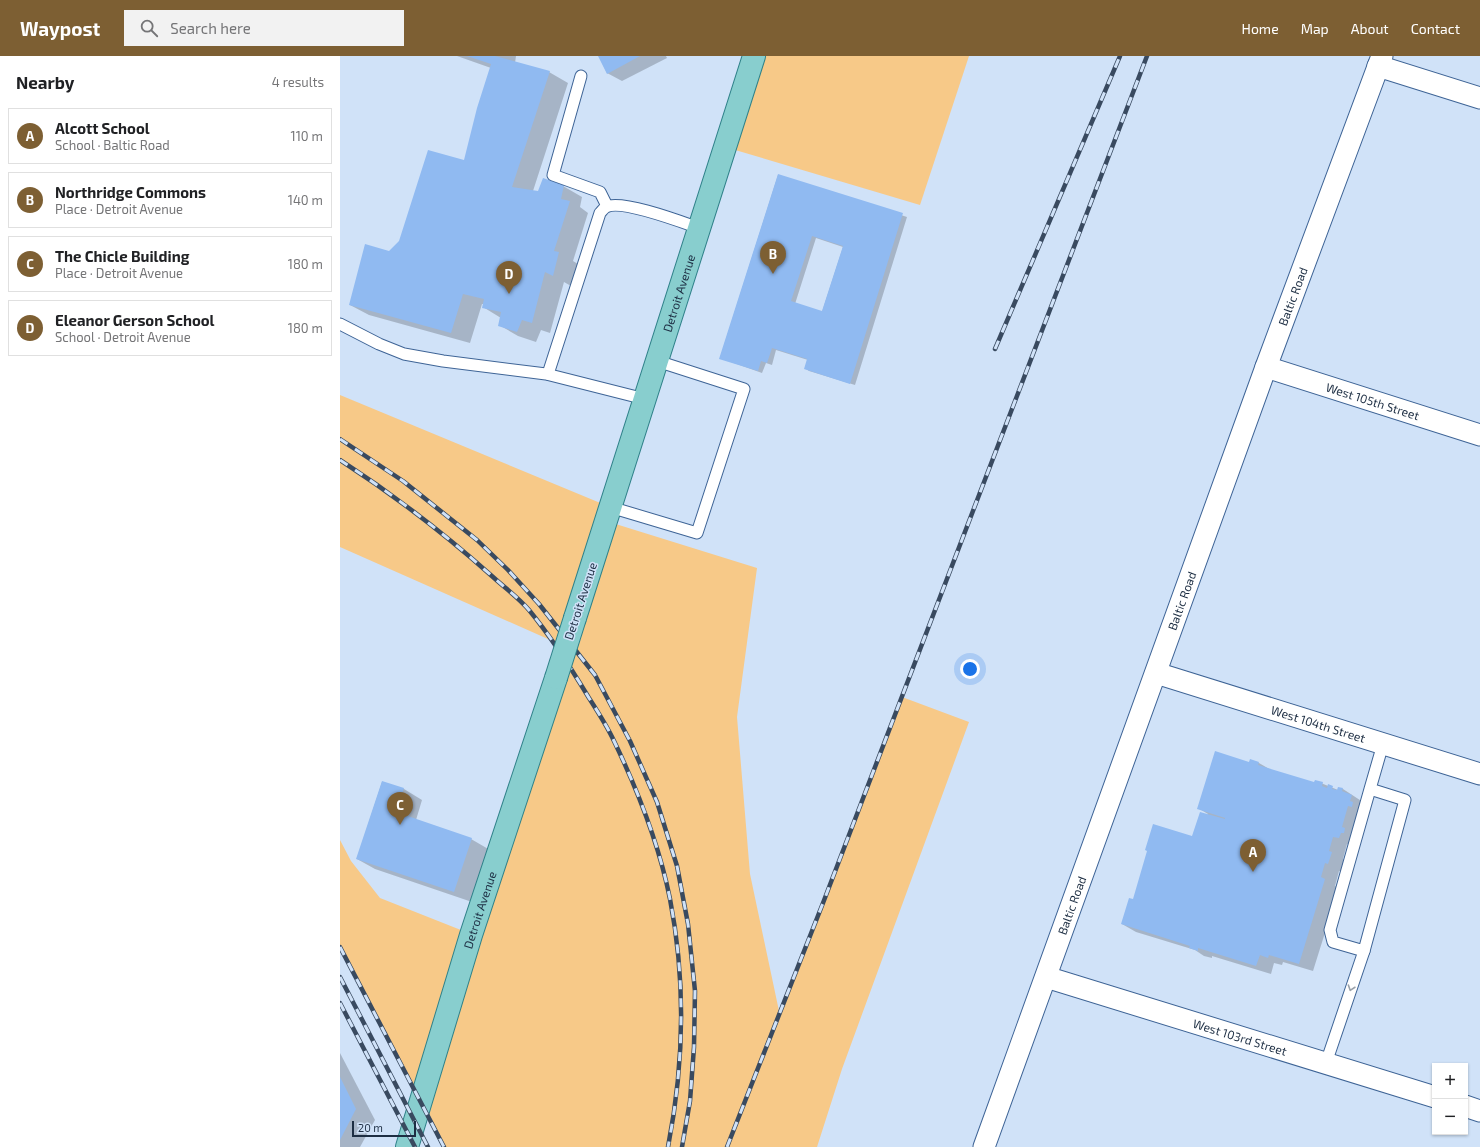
<!DOCTYPE html>
<meta charset="utf-8">
<style>
:root{--surface:#fff;--page:#f2f2f2;--text:#202124;--muted:#757577;--line:#e0e0e0;--accent:#7d5f33}
body{margin:0;font-family:"Exo 2",sans-serif;background:var(--page);color:var(--text)}
.controls{position:absolute;right:12px;bottom:12px;display:grid;overflow:hidden;border-radius:0px;box-shadow:0 1px 3px #0004}
.controls button{width:36px;height:36px;display:grid;place-items:center;padding:0;border:0;border-bottom:1px solid var(--line);background:var(--surface);color:var(--text);font:20px sans-serif}
.scale{position:absolute;left:12px;bottom:10px;width:64px;box-sizing:border-box;padding-left:4px;border:2px solid #1d2e43;border-top:0;font-size:11px;line-height:14px;white-space:nowrap;color:#1d2e43;-webkit-text-stroke:3px #d0e2f8;paint-order:stroke}
.you{position:absolute;left:630px;top:613px;width:14px;height:14px;margin:-10px;border:3px solid #fff;border-radius:50%;background:#1a73e8;box-shadow:0 0 0 6px #1a73e833}
.badge{display:grid;place-items:center;width:26px;height:26px;border-radius:50%;background:var(--accent);color:#fff;font-size:13px;font-weight:700}
.pin{position:absolute;translate:-50% -33px;filter:drop-shadow(0 1px 2px #0008)}
.pin::after{content:'';position:absolute;top:21px;width:14px;height:12px;background:inherit;clip-path:polygon(0 0,100% 0,50% 100%)}
.list{margin:0;padding:0;list-style:none}
h2{display:flex;justify-content:space-between;align-items:center;height:52px;margin:0;padding:0 16px;font-size:17px}
h2 small{font-size:13px;font-weight:400;color:var(--muted)}
.list li{display:grid;grid-template-columns:26px 1fr auto;gap:12px;align-items:center;box-sizing:border-box;height:56px;margin:0 8px 8px;padding:0 8px;border:1px solid var(--line);border-radius:0px}
.list b{display:block;font-size:15px;white-space:nowrap}
.list p{margin:0;font-size:13px;white-space:nowrap;color:var(--muted)}
.list em{font-size:13px;font-style:normal;color:var(--muted)}
.icon{flex:none;width:22px;height:22px;fill:none;stroke:currentColor;stroke-width:2;stroke-linecap:round;stroke-linejoin:round}
.map{position:relative;flex:none;width:1140px;height:1091px;overflow:hidden}
header{display:flex;align-items:center;gap:24px;box-sizing:border-box;height:56px;padding:0 20px;background:var(--accent);color:#fff}
header strong{font-size:19px}
nav{display:flex;gap:22px;margin-inline-start:auto;font-size:14px}
.search{width:280px;height:36px;background:var(--page);display:flex;align-items:center;gap:10px;box-sizing:border-box;padding:0 14px;border-radius:0px;color:var(--muted);font-size:15px}
main{display:flex}
aside{flex:1;background:var(--surface)}
.map>svg:first-child{display:block}
.green{fill:#f7c988}
.shadow{fill:#0003;fill-rule:evenodd}
.building{fill:#90baf1;fill-rule:evenodd}
.lines{fill:none;stroke-linecap:round;stroke-linejoin:round}
.lane-casing{stroke:#3e6496;stroke-width:13}
.street-casing{stroke:#3e6496;stroke-width:23}
.primary-casing{stroke:#2f8189;stroke-width:24}
.lane{stroke:#fff;stroke-width:11}
.street{stroke:#fff;stroke-width:21}
.primary{stroke:#88cece;stroke-width:22}
.rail-casing{stroke:#394a60;stroke-width:4.5}
.rail{stroke:#d0e2f8;stroke-width:3;stroke-dasharray:9;stroke-linecap:butt}
.primary-bridge-casing{stroke:#2f8189;stroke-width:24;stroke-linecap:butt}
.primary-bridge{stroke:#88cece;stroke-width:22}
.oneway{stroke:#99a1aa}
.labels{text-anchor:middle;dominant-baseline:central;stroke-width:3;stroke-linejoin:round;paint-order:stroke}
.street-label{font-size:12px;fill:#1d2e43;stroke:#d0e2f8}
</style>
<header>
<strong>Waypost</strong>
<div class="search"><svg class="icon" aria-label="search" viewBox="0 0 24 24"><circle cx="10" cy="10" r="6"/><path d="M15 15l6 6"/></svg>Search here</div>
<nav><a>Home</a><a>Map</a><a>About</a><a>Contact</a></nav>
</header>
<main>
<aside>
<h2>Nearby<small>4 results</small></h2>
<ul class="list">
<li><span class="badge">A</span><div><b>Alcott School</b><p>School · Baltic Road</p></div><em>110 m</em></li>
<li><span class="badge">B</span><div><b>Northridge Commons</b><p>Place · Detroit Avenue</p></div><em>140 m</em></li>
<li><span class="badge">C</span><div><b>The Chicle Building</b><p>Place · Detroit Avenue</p></div><em>180 m</em></li>
<li><span class="badge">D</span><div><b>Eleanor Gerson School</b><p>School · Detroit Avenue</p></div><em>180 m</em></li>
</ul>
</aside>
<div class="map">
<svg width="1140" height="1091" viewBox="0 0 1140 1091">
<rect width="100%" height="100%" fill="#d0e2f8"/>
<g class="green">
<path d="M414,0H629L580,149L385,91Z"/>
<path d="M0,339L270,451L266,465L417,512L397,661L410,818L439,955L562,641L629,666L502,1013L477,1091H104L81,1044L0,889V784L11,805L40,842L131,878L226,591L0,491Z"/>
</g>
<g class="shadow">
<path d="M117,0H176L175,7L209,16L228,27L193,135L199,136L223,130L242,141L240,151L248,157L233,205L238,208L231,230L224,226L210,277L201,274L196,286L178,280L159,269L161,262L143,251L144,248H142L130,287L29,259L10,249L49,197L60,186L125,106L151,12Z"/>
<path d="M259,0H326L327,2L282,25L267,17Z"/>
<path d="M438,119L567,161L515,329L469,315L465,312L468,304L436,294L432,309L426,307L422,317L380,302ZM476,182L503,191L482,256L455,248Z"/>
<path d="M910,707H919L931,714L975,728L976,725L998,734L999,732L1003,733L1026,748L1013,790L1007,788L1003,803L1006,805L1003,816L999,815L995,830L999,832L973,915L943,906L942,909L934,907L931,918L872,900V902L864,900L855,894L796,876L782,868L793,844L853,781L868,758L858,752Z"/>
<path d="M42,726L64,733L82,744L76,764L131,783L150,794L132,846L35,813L17,803Z"/>
<path d="M0,997L35,1064L20,1091H0Z"/>
</g>
<g class="building">
<path d="M127,0H155L210,15L172,131L198,135L203,122L224,129L221,143L230,145L214,195L219,196L213,220L205,216L192,267L182,264L177,276L158,270L161,256L142,252L144,243L123,238L111,277L9,249L25,188L49,195L59,185L88,94L124,104L137,52L151,8Z"/>
<path d="M258,0H300L267,18Z"/>
<path d="M438,118L563,157L510,328L464,313L467,303L432,292L427,307L421,305L418,315L379,303ZM472,180L503,190L482,255L451,245Z"/>
<path d="M875,695L909,706L910,703L919,706L918,709L974,726L975,724L983,726L982,730L987,732L988,728L993,730L992,733L997,734L998,731L1003,732L1002,735L1012,739L1010,745L1013,746L1012,751L1008,750L1002,771L1005,772L1004,777H1001L999,782L993,781L989,795L992,796L988,808L985,807L981,821L985,823L959,908L929,899L928,902L920,899L916,910L858,892V895L849,892L850,890L781,868L789,842L793,843L807,795L805,794L813,768L852,780L860,756L885,763V762L857,753Z"/>
<path d="M42,725L64,732L56,756L132,782L114,836L16,803Z"/>
<path d="M0,1021L16,1053L0,1084Z"/>
</g>
<g class="lines">
<g class="lane-casing">
<g id="lane">
<path d="M241,20L213,119L260,136L267,150"/>
<path d="M0,268L39,288L64,298L103,305L206,318L305,343"/>
<path d="M208,318L260,157C262,155 264,152 266,151C281,143 342,166 359,172"/>
<path d="M270,451L357,477L404,333L317,305"/>
<path d="M1030,733L1065,744L1024,895L993,886L990,874L1030,733L1043,688"/>
<path d="M986,1007L1024,895"/>
</g>
</g>
<g class="street-casing">
<g id="street">
<path d="M1038,10L1140,42"/>
<path id="s1" d="M926,311L1140,379"/>
<path id="s2" d="M816,617L1140,718"/>
<path id="s3" d="M706,921L1095,1041"/>
<path d="M1125,1050L1140,1055"/>
<path id="s4" d="M644,1091L926,311L1042,0"/>
</g>
</g>
<g class="primary-casing">
<g id="primary">
<path id="s5" d="M235,562L414,0"/>
<path id="s6" d="M67,1091L131,879L216,622"/>
</g>
</g>
<use href="#lane" class="lane"/>
<use href="#street" class="street"/>
<use href="#primary" class="primary"/>
<g class="rail-casing">
<g id="rail">
<path d="M655,293L780,0"/>
<path d="M0,383L63,425L137,484L168,514L199,548L255,619L290,685L317,746L337,810L348,868L355,935L354,991L350,1045L342,1091"/>
<path d="M0,404C54,439 105,478 153,521C165,532 179,542 189,554C212,582 231,612 249,642C258,656 267,670 274,685C298,735 319,788 330,843C346,925 344,1009 328,1091"/>
<path d="M0,891L104,1091"/>
<path d="M0,921L88,1091"/>
<path d="M0,947L75,1091"/>
<path d="M387,1091L483,847L807,0"/>
</g>
</g>
<use href="#rail" class="rail"/>
<g class="primary-bridge-casing">
<path id="primary-bridge" d="M216,622L235,562"/>
</g>
<use href="#primary-bridge" class="primary-bridge"/>
</g>
<defs><path id="oneway-chevron" d="M-2-3.5L2.5 0L-2 3.5" fill="none" stroke-width="1.6" stroke-linecap="round" stroke-linejoin="round"/></defs>
<use class="oneway" href="#oneway-chevron" transform="translate(1011 932) rotate(109)"/>
<g class="labels">
<g class="street-label">
<text stroke="none"><textPath href="#s5" startOffset="341">Detroit Avenue</textPath></text>
<text stroke="none"><textPath href="#s4" startOffset="905">Baltic Road</textPath></text>
<text stroke="none"><textPath href="#s1" startOffset="112">West 105th Street</textPath></text>
<text transform="translate(240 545) rotate(-72)">Detroit Avenue</text>
<text stroke="none"><textPath href="#s4" startOffset="581">Baltic Road</textPath></text>
<text stroke="none"><textPath href="#s2" startOffset="170">West 104th Street</textPath></text>
<text stroke="none"><textPath href="#s4" startOffset="257">Baltic Road</textPath></text>
<text stroke="none"><textPath href="#s6" startOffset="248">Detroit Avenue</textPath></text>
<text stroke="none"><textPath href="#s3" startOffset="203">West 103rd Street</textPath></text>
</g>
</g>
</svg>
<div class="controls">
<button>+</button>
<button>−</button>
</div>
<div class="scale">20 m</div>
<div class="you"></div>
<div class="pin badge" style="left:913px;top:816px">A</div>
<div class="pin badge" style="left:433px;top:218px">B</div>
<div class="pin badge" style="left:60px;top:769px">C</div>
<div class="pin badge" style="left:169px;top:238px">D</div>
</div>
</main>
